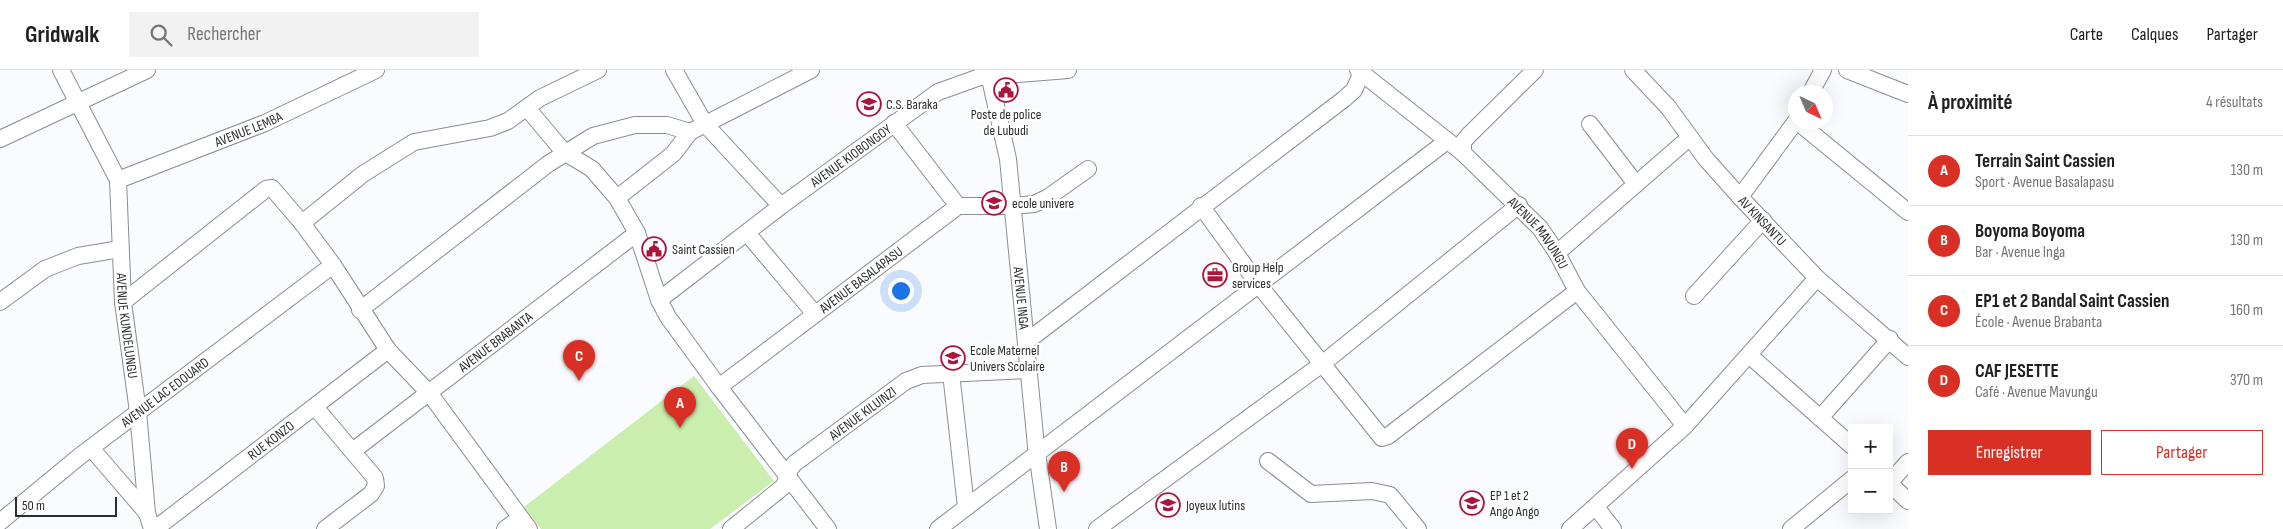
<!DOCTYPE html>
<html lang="fr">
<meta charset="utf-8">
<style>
:root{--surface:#fff;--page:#f2f2f2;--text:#202124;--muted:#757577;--line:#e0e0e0;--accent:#d93025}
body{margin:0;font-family:"Sofia Sans Condensed",sans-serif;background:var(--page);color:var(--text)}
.controls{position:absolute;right:15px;bottom:15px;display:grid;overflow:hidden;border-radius:0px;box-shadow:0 5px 20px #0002}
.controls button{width:45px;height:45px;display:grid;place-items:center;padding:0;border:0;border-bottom:1px solid var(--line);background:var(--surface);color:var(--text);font:25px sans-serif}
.compass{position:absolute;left:1788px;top:15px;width:45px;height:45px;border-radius:50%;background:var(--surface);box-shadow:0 5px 20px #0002;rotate:136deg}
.scale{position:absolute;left:15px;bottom:12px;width:102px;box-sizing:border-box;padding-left:5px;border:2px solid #2c2d2f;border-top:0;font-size:14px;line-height:18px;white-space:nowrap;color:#2c2d2f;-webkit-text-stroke:4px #fff;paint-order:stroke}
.you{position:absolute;left:900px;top:220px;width:18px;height:18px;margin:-12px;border:4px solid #fff;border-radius:50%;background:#1a73e8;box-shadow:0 0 0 8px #1a73e833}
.badge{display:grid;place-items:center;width:32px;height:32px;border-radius:50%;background:var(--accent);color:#fff;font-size:16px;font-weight:700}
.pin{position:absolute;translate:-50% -41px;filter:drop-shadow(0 1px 2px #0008)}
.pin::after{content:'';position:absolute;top:26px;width:18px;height:15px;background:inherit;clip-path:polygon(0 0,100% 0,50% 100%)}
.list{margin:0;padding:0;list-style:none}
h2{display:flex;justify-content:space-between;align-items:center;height:65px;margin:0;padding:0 20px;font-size:21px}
h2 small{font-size:16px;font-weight:400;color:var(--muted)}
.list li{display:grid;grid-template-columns:32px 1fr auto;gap:15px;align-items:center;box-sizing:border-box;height:70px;padding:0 20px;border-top:1px solid var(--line)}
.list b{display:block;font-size:19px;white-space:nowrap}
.list p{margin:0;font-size:16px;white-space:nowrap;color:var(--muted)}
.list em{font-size:16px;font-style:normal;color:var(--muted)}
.actions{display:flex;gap:10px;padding:15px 20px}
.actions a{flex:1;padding:11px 0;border:1px solid var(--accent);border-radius:0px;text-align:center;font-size:18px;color:var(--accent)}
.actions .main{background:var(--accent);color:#fff}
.icon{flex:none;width:28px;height:28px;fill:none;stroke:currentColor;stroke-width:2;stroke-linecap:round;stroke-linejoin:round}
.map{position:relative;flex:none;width:1908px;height:459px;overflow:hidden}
header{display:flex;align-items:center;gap:30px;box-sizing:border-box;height:70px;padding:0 25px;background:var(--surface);border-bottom:1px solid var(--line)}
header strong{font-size:24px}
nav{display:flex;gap:28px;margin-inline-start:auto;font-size:18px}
.search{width:350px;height:45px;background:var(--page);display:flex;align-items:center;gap:12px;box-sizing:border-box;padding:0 18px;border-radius:0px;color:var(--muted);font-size:19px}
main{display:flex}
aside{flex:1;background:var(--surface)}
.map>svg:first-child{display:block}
.green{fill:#c9eead}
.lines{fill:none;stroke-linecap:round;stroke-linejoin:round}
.minor-casing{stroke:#8a8d91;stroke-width:18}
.minor{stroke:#fff;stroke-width:16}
.labels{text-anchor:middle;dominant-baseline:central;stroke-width:4.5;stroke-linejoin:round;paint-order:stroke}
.poi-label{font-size:14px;fill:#2c2d2f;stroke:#fff;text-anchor:start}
.street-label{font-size:14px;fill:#2c2d2f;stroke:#fff}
</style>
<header>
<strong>Gridwalk</strong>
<div class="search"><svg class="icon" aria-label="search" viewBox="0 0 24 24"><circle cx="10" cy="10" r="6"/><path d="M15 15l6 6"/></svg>Rechercher</div>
<nav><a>Carte</a><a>Calques</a><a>Partager</a></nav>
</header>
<main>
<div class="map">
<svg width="1908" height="459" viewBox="0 0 1908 459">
<rect width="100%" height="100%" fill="#f9fbfe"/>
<path class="green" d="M694,306L774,411L710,459H541L524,437Z"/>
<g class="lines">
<g class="minor-casing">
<g id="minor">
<path id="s1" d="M61,0L118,110L123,232L138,342L147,443L152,459"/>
<path d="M674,0L705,54L781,136"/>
<path id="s2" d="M988,0L1008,89L1036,376L1048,459"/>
<path id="s3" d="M1358,0L1463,83L1540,158L1557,183L1577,221L1685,356"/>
<path id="s4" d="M1633,0L1668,37L1706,89L1740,127L1817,208L1908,287"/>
<path d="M1847,0L1908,24"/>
<path d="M1811,22L1823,0"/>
<path d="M527,38L564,82L592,99L617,128L637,163L659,230L668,247L719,317L828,459"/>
<path d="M1798,52L1908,142"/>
<path d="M894,53L958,136"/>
<path d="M1590,54L1636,114"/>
<path d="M0,69L147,0"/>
<path d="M1463,83V72L1468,66L1535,0"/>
<path id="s5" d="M118,110L265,53L376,0"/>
<path d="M1740,127L1796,51"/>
<path d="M617,128L673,84L690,62L811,0"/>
<path d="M1201,136L1258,214L1382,368L1388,366L1577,221"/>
<path d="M302,153L363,104L414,72L490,58L508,51L540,28L598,0"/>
<path d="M747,163L815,244"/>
<path d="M1557,183L1689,68"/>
<path d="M1694,226L1763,150"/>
<path id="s6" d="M659,230L781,136L938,22L980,7L1068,0"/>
<path d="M0,232L45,199L78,186L120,179"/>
<path d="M123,232L266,119L272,118L302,153L333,195L388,280L430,324L529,459"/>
<path d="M360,240L548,94L593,66L635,55H667L690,62"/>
<path d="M1026,272L1344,29L1354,20L1363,0"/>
<path d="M1749,285L1852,376"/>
<path d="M951,303L966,437"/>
<path id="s7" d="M719,317L958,136H1013L1034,134L1047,128L1088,99"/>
<path d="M315,337L375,408L376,416L371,424L325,459"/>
<path d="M1820,348L1890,269"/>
<path d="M91,378L147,443"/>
<path id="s8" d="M354,380L637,163"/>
<path d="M1268,391L1311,424L1372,421L1390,425L1418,459"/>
<path d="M1908,392L1889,413L1908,431"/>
<path d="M1596,437L1613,459"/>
<path id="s9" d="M0,452L80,386L333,195"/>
<path id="s10" d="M155,459L388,280"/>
<path d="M505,459L520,448"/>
<path id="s11" d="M731,459L784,416L790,399L795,393L906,311L922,305L1028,300"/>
<path d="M938,459L1447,71"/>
<path d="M1097,459L1322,294L1519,135"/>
<path d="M1570,459L1685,356L1817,208"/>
<path d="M1791,459L1852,409"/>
</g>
</g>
<use href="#minor" class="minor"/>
</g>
<defs>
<g id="civic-ring" transform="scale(1.25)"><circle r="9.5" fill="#fff" stroke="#ab153b" stroke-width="1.5"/><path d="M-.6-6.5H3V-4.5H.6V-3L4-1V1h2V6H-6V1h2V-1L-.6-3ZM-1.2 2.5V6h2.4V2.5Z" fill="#ab153b"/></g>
<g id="school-ring" transform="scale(1.25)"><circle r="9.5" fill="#fff" stroke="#ab153b" stroke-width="1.5"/><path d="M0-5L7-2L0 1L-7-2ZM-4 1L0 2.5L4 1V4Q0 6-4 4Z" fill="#ab153b"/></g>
<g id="university-ring" transform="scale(1.25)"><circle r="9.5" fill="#fff" stroke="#ab153b" stroke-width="1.5"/><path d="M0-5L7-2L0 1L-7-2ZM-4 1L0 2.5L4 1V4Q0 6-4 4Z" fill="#ab153b"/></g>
<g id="office-ring" transform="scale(1.25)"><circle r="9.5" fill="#fff" stroke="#ab153b" stroke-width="1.5"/><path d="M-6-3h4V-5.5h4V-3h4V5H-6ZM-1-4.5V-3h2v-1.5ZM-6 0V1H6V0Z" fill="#ab153b"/></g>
</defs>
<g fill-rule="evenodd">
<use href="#civic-ring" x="1006" y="20"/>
<use href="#school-ring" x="869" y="34"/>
<use href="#university-ring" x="994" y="133"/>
<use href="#civic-ring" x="654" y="179"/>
<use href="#office-ring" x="1215" y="205"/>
<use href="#school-ring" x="953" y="288"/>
<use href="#school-ring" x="1472" y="433"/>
<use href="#school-ring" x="1168" y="435"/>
</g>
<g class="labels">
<g class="poi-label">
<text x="886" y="34">C.S. Baraka</text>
<text x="1006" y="44" text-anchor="middle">Poste de police<tspan x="1006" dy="16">de Lubudi</tspan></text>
<text x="1012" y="133">ecole univere</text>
<text x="672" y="179">Saint Cassien</text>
<text x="1232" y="197">Group Help<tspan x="1232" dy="16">services</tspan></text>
<text x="970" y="280">Ecole Maternel<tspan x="970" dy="16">Univers Scolaire</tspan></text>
<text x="1490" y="425">EP 1 et 2<tspan x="1490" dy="16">Ango Ango</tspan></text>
<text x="1186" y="435">Joyeux lutins</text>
</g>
<g class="street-label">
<text stroke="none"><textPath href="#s5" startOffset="140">AVENUE LEMBA</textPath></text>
<text stroke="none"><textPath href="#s6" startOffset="240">AVENUE KIOBONGOY</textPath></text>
<text stroke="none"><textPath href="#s4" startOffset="199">AV KINSANTU</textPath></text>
<text stroke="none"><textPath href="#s3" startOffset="244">AVENUE MAVUNGU</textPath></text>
<text stroke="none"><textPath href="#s7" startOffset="178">AVENUE BASALAPASU</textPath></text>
<text stroke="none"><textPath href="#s2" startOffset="231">AVENUE INGA</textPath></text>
<text stroke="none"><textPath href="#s1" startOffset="270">AVENUE KUNDELUNGU</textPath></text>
<text stroke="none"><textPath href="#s8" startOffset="178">AVENUE BRABANTA</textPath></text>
<text stroke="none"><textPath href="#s9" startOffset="210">AVENUE LAC EDOUARD</textPath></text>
<text stroke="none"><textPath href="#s11" startOffset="178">AVENUE KILUINZI</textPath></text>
<text stroke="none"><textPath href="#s10" startOffset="146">RUE KONZO</textPath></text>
</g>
</g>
</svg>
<div class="controls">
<button>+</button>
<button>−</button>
</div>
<svg class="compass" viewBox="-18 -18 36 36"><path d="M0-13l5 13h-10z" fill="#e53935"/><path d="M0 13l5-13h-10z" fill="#757577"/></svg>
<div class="scale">50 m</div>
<div class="you"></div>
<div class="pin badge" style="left:680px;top:358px">A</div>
<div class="pin badge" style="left:1064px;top:422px">B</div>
<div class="pin badge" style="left:579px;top:311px">C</div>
<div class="pin badge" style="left:1632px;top:399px">D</div>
</div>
<aside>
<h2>À proximité<small>4 résultats</small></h2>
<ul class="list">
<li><span class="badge">A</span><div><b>Terrain Saint Cassien</b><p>Sport · Avenue Basalapasu</p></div><em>130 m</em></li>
<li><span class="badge">B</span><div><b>Boyoma Boyoma</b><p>Bar · Avenue Inga</p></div><em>130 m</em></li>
<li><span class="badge">C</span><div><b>EP1 et 2 Bandal Saint Cassien</b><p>École · Avenue Brabanta</p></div><em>160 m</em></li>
<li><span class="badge">D</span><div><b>CAF JESETTE</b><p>Café · Avenue Mavungu</p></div><em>370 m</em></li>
</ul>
<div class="actions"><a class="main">Enregistrer</a><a>Partager</a></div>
</aside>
</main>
